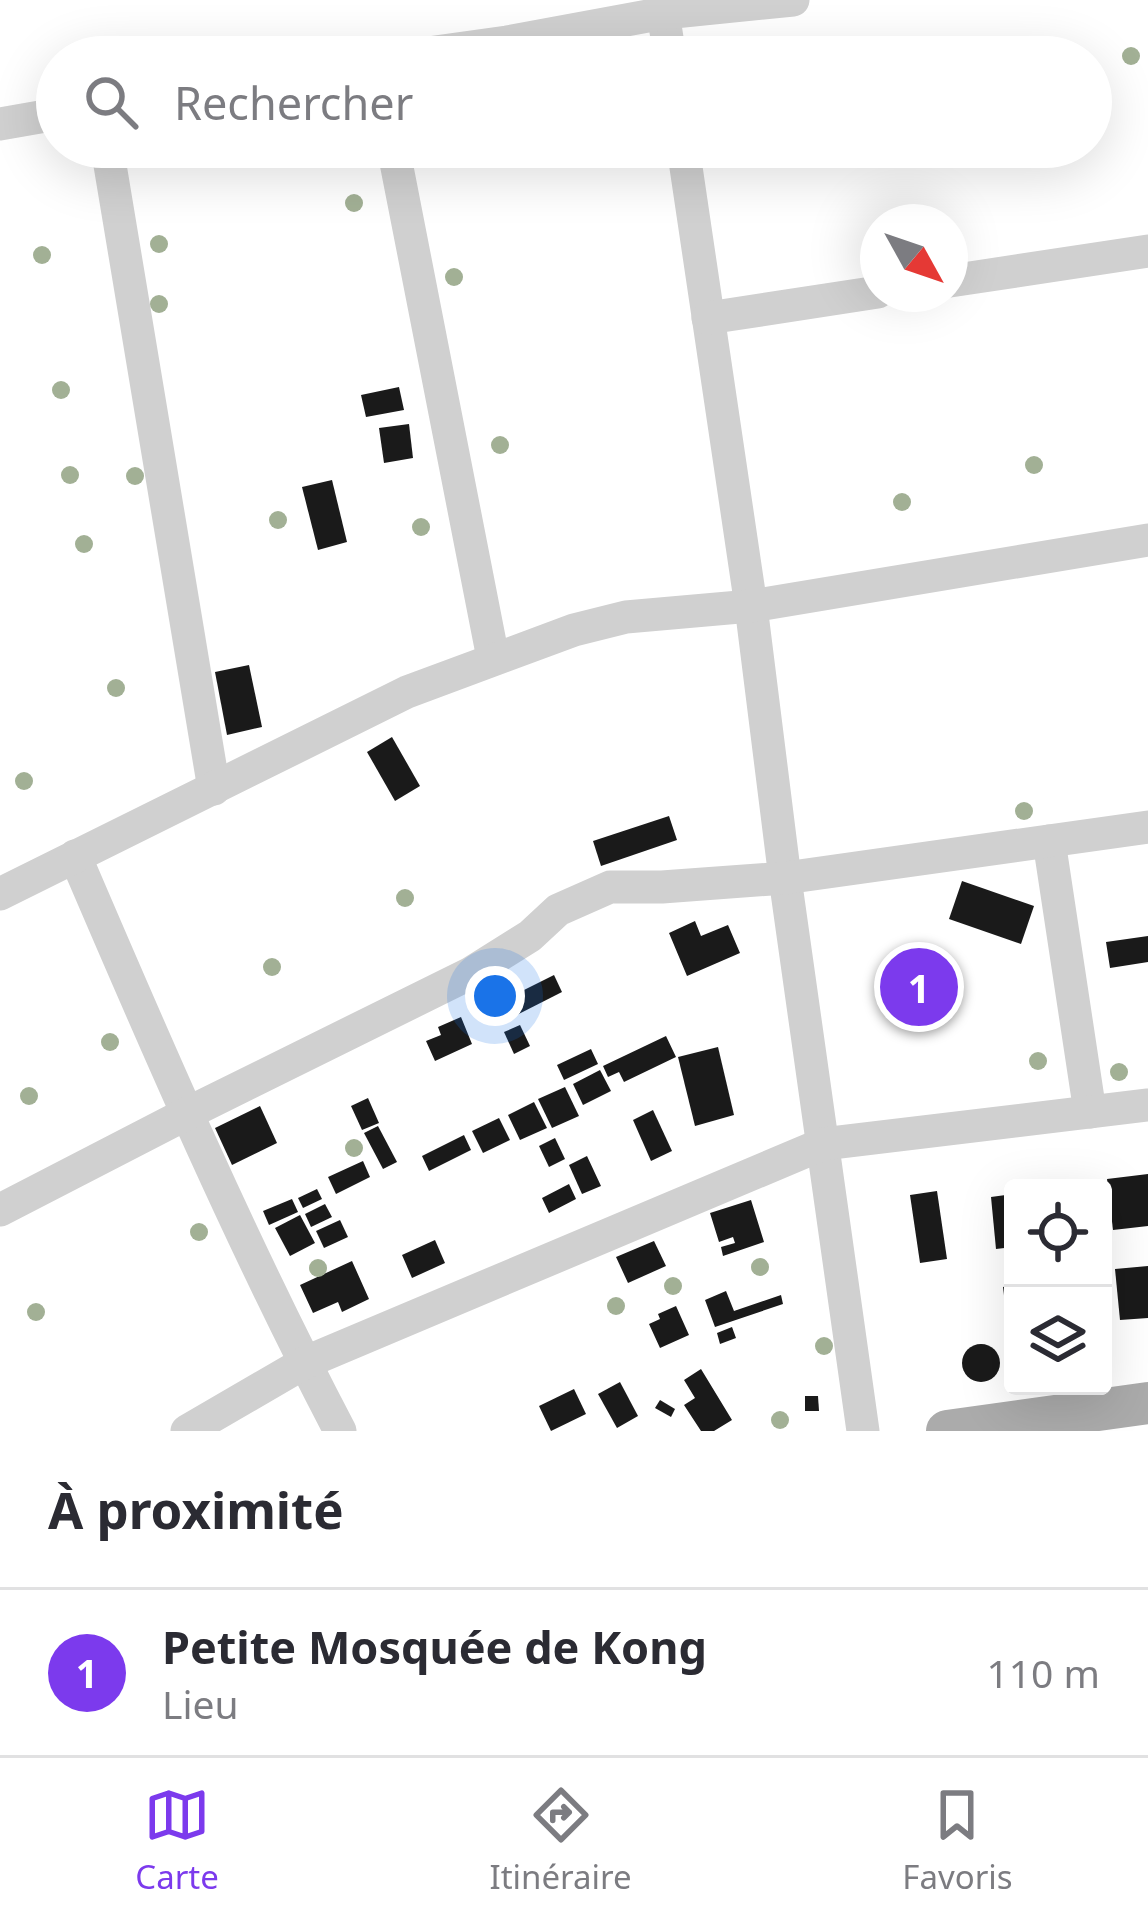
<!DOCTYPE html>
<html lang="fr">
<meta charset="utf-8">
<style>
:root{--surface:#fff;--page:#f2f2f3;--text:#2b2b33;--muted:#7c7c81;--line:#e1e1e2;--accent:#7c3aed}
body{margin:0;font-family:"Noto Sans",sans-serif;background:var(--page);color:var(--text)}
.controls{position:absolute;right:36px;bottom:36px;display:grid;overflow:hidden;border-radius:12px;box-shadow:0 12px 48px #0002}
.controls button{width:108px;height:108px;display:grid;place-items:center;padding:0;border:0;border-bottom:3px solid var(--line);background:var(--surface);color:var(--text);font:60px sans-serif}
.compass{position:absolute;left:860px;top:204px;width:108px;height:108px;border-radius:50%;background:var(--surface);box-shadow:0 12px 48px #0002;rotate:130deg}
.you{position:absolute;left:495px;top:996px;width:42px;height:42px;margin:-30px;border:9px solid #fff;border-radius:50%;background:#1a73e8;box-shadow:0 0 0 18px #1a73e833}
.badge{display:grid;place-items:center;width:78px;height:78px;border-radius:50%;background:var(--accent);color:#fff;font-size:39px;font-weight:700}
.pin{position:absolute;translate:-50% -50%;border:6px solid #fff;box-shadow:0 3px 12px #0006}
.list{margin:0;padding:0;list-style:none}
h2{display:flex;justify-content:space-between;align-items:center;height:156px;margin:0;padding:0 48px;font-size:51px}
h2 small{font-size:39px;font-weight:400;color:var(--muted)}
.list li{display:grid;grid-template-columns:78px 1fr auto;gap:36px;align-items:center;box-sizing:border-box;height:168px;padding:0 48px;border-top:3px solid var(--line)}
.list b{display:block;font-size:45px;white-space:nowrap}
.list p{margin:0;font-size:39px;white-space:nowrap;color:var(--muted)}
.list em{font-size:39px;font-style:normal;color:var(--muted)}
.icon{flex:none;width:66px;height:66px;fill:none;stroke:currentColor;stroke-width:2;stroke-linecap:round;stroke-linejoin:round}
.map{position:relative;flex:none;width:1148px;height:1431px;overflow:hidden}
.search{position:absolute;background:var(--surface);box-shadow:0 12px 48px #0002;left:36px;right:36px;top:36px;height:132px;display:flex;align-items:center;gap:30px;box-sizing:border-box;padding:0 42px;border-radius:66px;color:var(--muted);font-size:45px}
.sheet{height:324px;background:var(--surface)}
nav{display:flex;justify-content:space-around;align-items:center;box-sizing:border-box;height:168px;border-top:3px solid var(--line);background:var(--surface);font-size:33px;color:var(--muted)}
nav a{display:grid;justify-items:center;gap:6px}
nav .on{color:var(--accent)}
.map>svg:first-child{display:block}
.building{fill:#1a1a1a}
.lines{fill:none;stroke-linecap:round;stroke-linejoin:round}
.minor{stroke:#d0d0d0;stroke-width:33}
.major{stroke:#ababab;stroke-width:42}
.tree{fill:#a2b095}
</style>
<div class="map">
<svg width="1148" height="1431" viewBox="0 0 1148 1431">
<rect width="100%" height="100%" fill="#fff"/>
<g class="building">
<path d="M399,387L404,410L366,417L361,395Z"/>
<path d="M409,424L413,458L384,463L379,428Z"/>
<path d="M332,480L347,542L318,550L302,487Z"/>
<path d="M249,665L262,727L227,735L215,672Z"/>
<path d="M392,737L420,786L395,801L367,752Z"/>
<path d="M669,816L677,840L601,866L593,841Z"/>
<path d="M962,881L1034,906L1021,944L949,919Z"/>
<path d="M695,921L701,936L728,925L740,953L687,976L669,933Z"/>
<path d="M1148,936V962L1110,968L1106,942Z"/>
<path d="M908,970L937,978L929,1004L901,996Z"/>
<path d="M554,975L562,992L503,1022L494,1005Z"/>
<path d="M461,1017L472,1044L435,1061L426,1041L441,1035L438,1027Z"/>
<path d="M520,1025L530,1046L514,1054L504,1032Z"/>
<path d="M666,1036L676,1057L624,1082L619,1072L608,1077L603,1066Z"/>
<path d="M718,1047L734,1115L695,1126L678,1057Z"/>
<path d="M591,1049L598,1064L564,1080L557,1065Z"/>
<path d="M600,1070L611,1091L583,1105L573,1084Z"/>
<path d="M565,1087L579,1116L552,1128L538,1099Z"/>
<path d="M368,1098L379,1123L362,1130L351,1106Z"/>
<path d="M534,1102L547,1128L520,1140L508,1115Z"/>
<path d="M260,1106L277,1143L232,1165L215,1128Z"/>
<path d="M653,1110L672,1151L651,1161L633,1120Z"/>
<path d="M499,1118L510,1140L483,1153L472,1131Z"/>
<path d="M378,1126L397,1162L383,1169L364,1133Z"/>
<path d="M464,1135L471,1150L429,1171L422,1156Z"/>
<path d="M555,1138L565,1159L549,1167L539,1146Z"/>
<path d="M587,1156L601,1186L582,1194L569,1165Z"/>
<path d="M363,1161L370,1177L336,1194L328,1177Z"/>
<path d="M1148,1174V1226L1113,1230L1107,1179Z"/>
<path d="M569,1184L576,1199L549,1213L542,1198Z"/>
<path d="M317,1189L322,1199L303,1208L298,1198Z"/>
<path d="M937,1191L947,1259L920,1263L910,1195Z"/>
<path d="M1013,1194V1247L996,1249L991,1197Z"/>
<path d="M292,1199L298,1212L269,1225L263,1211Z"/>
<path d="M751,1200L764,1242L723,1256L721,1247L735,1243L733,1237L719,1242L710,1213Z"/>
<path d="M325,1204L332,1217L311,1227L305,1214Z"/>
<path d="M300,1215L315,1243L290,1256L275,1228Z"/>
<path d="M340,1220L348,1237L324,1248L316,1231Z"/>
<path d="M435,1240L445,1263L412,1278L402,1255Z"/>
<path d="M654,1241L666,1266L628,1283L616,1257Z"/>
<path d="M352,1261L369,1299L342,1312L338,1302L313,1313L300,1285Z"/>
<path d="M1148,1266V1318L1120,1320L1115,1269Z"/>
<path d="M1013,1285V1345H1010L1003,1287Z"/>
<path d="M726,1291L734,1311L781,1295L783,1304L715,1327L705,1300Z"/>
<path d="M676,1306L689,1335L660,1348L649,1324L660,1319L658,1314Z"/>
<path d="M732,1327L736,1338L720,1344L717,1333Z"/>
<circle cx="981" cy="1363" r="19"/>
<path d="M701,1369L732,1420L714,1431H701L684,1405L695,1398L684,1380Z"/>
<path d="M620,1382L638,1416L617,1428L598,1394Z"/>
<path d="M574,1389L586,1414L551,1431L539,1406Z"/>
<path d="M805,1396H818L819,1411H805Z"/>
<path d="M660,1400L675,1409L671,1417L655,1408Z"/>
</g>
<g class="lines">
<g class="minor">
<path d="M661,0L670,57"/>
<path d="M399,57L507,42L664,13L793,0"/>
<path d="M0,124L57,114"/>
<path d="M107,147L214,789"/>
<path d="M393,147L493,658"/>
<path d="M683,147L751,606L785,878L863,1431"/>
<path d="M950,281L1148,251"/>
<path d="M708,318L878,292"/>
<path d="M1049,841L1090,1112"/>
<path d="M75,856C158,1050 242,1244 340,1431"/>
<path d="M0,894L407,692L574,630L626,617L751,606L1148,540"/>
<path d="M0,1210L186,1114L471,973L530,936L558,910L610,887H662L785,878L1148,827"/>
<path d="M187,1431L304,1363L823,1144L1148,1105"/>
</g>
<path class="major" d="M947,1431L1148,1403"/>
</g>
<g class="tree">
<circle cx="1131" cy="56" r="9"/>
<circle cx="354" cy="203" r="9"/>
<circle cx="159" cy="244" r="9"/>
<circle cx="42" cy="255" r="9"/>
<circle cx="454" cy="277" r="9"/>
<circle cx="159" cy="304" r="9"/>
<circle cx="61" cy="390" r="9"/>
<circle cx="500" cy="445" r="9"/>
<circle cx="1034" cy="465" r="9"/>
<circle cx="70" cy="475" r="9"/>
<circle cx="135" cy="476" r="9"/>
<circle cx="902" cy="502" r="9"/>
<circle cx="278" cy="520" r="9"/>
<circle cx="421" cy="527" r="9"/>
<circle cx="84" cy="544" r="9"/>
<circle cx="116" cy="688" r="9"/>
<circle cx="24" cy="781" r="9"/>
<circle cx="1024" cy="811" r="9"/>
<circle cx="405" cy="898" r="9"/>
<circle cx="272" cy="967" r="9"/>
<circle cx="110" cy="1042" r="9"/>
<circle cx="1038" cy="1061" r="9"/>
<circle cx="1119" cy="1072" r="9"/>
<circle cx="29" cy="1096" r="9"/>
<circle cx="354" cy="1148" r="9"/>
<circle cx="199" cy="1232" r="9"/>
<circle cx="760" cy="1267" r="9"/>
<circle cx="318" cy="1268" r="9"/>
<circle cx="673" cy="1286" r="9"/>
<circle cx="616" cy="1306" r="9"/>
<circle cx="36" cy="1312" r="9"/>
<circle cx="824" cy="1346" r="9"/>
<circle cx="780" cy="1420" r="9"/>
</g>
</svg>
<div class="controls">
<button><svg class="icon" aria-label="locate" viewBox="0 0 24 24"><circle cx="12" cy="12" r="6"/><path d="M12 2v4M12 18v4M2 12h4M18 12h4"/></svg></button>
<button><svg class="icon" aria-label="layers" viewBox="0 0 24 24"><path d="M12 4l9 5-9 5-9-5zM3 14l9 5 9-5"/></svg></button>
</div>
<svg class="compass" viewBox="-18 -18 36 36"><path d="M0-13l5 13h-10z" fill="#e53935"/><path d="M0 13l5-13h-10z" fill="#7c7c81"/></svg>
<div class="you"></div>
<div class="pin badge" style="left:919px;top:987px">1</div>
<div class="search"><svg class="icon" aria-label="search" viewBox="0 0 24 24"><circle cx="10" cy="10" r="6"/><path d="M15 15l6 6"/></svg>Rechercher</div>
</div>
<section class="sheet">
<h2>À proximité<small></small></h2>
<ul class="list">
<li><span class="badge">1</span><div><b>Petite Mosquée de Kong</b><p>Lieu</p></div><em>110 m</em></li>
</ul>
</section>
<nav>
<a class="on"><svg class="icon" aria-label="map" viewBox="0 0 24 24"><path d="M3 6l6-2 6 2 6-2v14l-6 2-6-2-6 2zM9 4v14M15 6v14"/></svg>Carte</a>
<a><svg class="icon" aria-label="directions" viewBox="0 0 24 24"><path d="M12 3l9 9-9 9-9-9zM9 14v-3h6M13 9l2 2-2 2"/></svg>Itinéraire</a>
<a><svg class="icon" aria-label="saved" viewBox="0 0 24 24"><path d="M7 4h10v16l-5-4-5 4z"/></svg>Favoris</a>
</nav>
